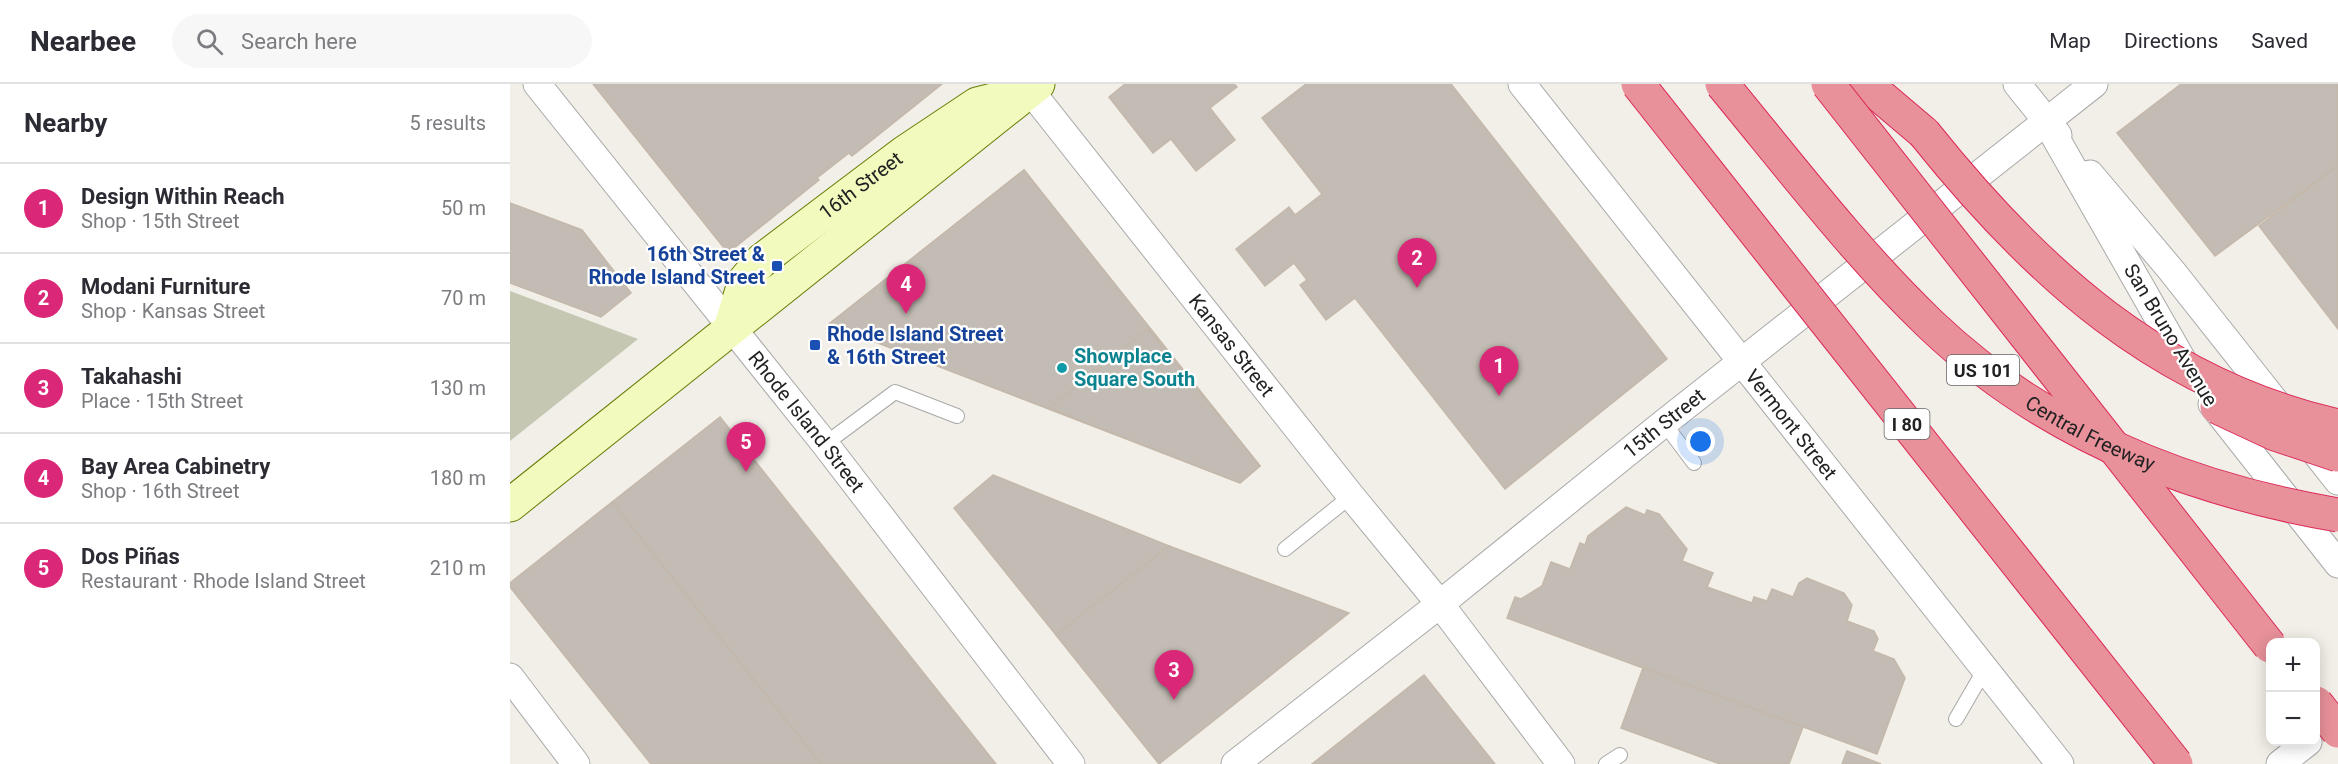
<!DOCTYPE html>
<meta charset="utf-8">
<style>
:root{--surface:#fff;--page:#f7f7f7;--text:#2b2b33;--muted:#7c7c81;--line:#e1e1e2;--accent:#db2777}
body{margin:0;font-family:Roboto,sans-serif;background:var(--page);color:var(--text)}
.controls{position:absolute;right:18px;bottom:18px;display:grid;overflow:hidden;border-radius:12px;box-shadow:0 3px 15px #0003}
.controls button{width:54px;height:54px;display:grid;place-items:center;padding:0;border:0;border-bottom:2px solid var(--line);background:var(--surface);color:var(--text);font:30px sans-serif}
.you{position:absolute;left:1191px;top:358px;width:21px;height:21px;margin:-15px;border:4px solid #fff;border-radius:50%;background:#1a73e8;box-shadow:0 0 0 9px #1a73e833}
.badge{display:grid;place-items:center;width:39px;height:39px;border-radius:50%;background:var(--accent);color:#fff;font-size:20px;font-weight:700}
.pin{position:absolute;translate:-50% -50px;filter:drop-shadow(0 2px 3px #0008)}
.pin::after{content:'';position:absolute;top:32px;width:21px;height:18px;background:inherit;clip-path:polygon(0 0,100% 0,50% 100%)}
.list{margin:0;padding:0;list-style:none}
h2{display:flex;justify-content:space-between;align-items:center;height:78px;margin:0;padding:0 24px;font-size:26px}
h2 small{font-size:20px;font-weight:400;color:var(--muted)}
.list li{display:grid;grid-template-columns:39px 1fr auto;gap:18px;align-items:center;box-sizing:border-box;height:90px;padding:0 24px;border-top:2px solid var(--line)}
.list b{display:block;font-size:22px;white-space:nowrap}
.list p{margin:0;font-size:20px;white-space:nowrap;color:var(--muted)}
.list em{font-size:20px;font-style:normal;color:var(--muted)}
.icon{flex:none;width:33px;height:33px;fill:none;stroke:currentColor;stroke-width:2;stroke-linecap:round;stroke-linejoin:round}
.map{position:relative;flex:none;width:1828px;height:680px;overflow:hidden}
header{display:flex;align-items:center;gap:36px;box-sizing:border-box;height:84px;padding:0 30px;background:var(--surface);border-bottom:2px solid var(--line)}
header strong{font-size:28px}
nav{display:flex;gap:33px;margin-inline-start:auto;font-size:21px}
.search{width:420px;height:54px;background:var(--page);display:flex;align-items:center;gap:15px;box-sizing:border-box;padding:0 21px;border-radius:33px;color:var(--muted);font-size:22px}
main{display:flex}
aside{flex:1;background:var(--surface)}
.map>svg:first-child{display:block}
.construction{fill:#c5c7b3}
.building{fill:#c3bcb4;stroke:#c4b8aa;stroke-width:1.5}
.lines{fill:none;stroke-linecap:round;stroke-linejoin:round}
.lane-casing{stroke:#a9a9a9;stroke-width:16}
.street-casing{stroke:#a9a9a9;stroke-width:29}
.secondary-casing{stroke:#667d04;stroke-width:35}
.highway-casing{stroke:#dd2857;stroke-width:35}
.lane{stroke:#fff;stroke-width:14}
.street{stroke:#fff;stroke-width:27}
.secondary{stroke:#f2fabe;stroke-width:33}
.highway{stroke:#e8919a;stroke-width:33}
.highway-bridge-casing{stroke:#dd2857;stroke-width:35;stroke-linecap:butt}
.highway-bridge{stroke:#e8919a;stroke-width:33}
.transit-dot{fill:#1a4fb4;stroke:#fff;stroke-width:2}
.culture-dot{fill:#0f9aa8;stroke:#fff;stroke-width:2}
.labels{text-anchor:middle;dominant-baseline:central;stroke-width:4.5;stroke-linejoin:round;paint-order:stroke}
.shield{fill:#fff;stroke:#646464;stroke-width:1.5}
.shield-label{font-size:18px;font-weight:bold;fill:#222}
.street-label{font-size:20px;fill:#222;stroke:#fff}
.transit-label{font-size:20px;font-weight:bold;fill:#164399;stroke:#fff;text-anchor:end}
.culture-label{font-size:20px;font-weight:bold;fill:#0d838f;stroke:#fff;text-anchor:start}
</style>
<header>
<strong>Nearbee</strong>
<div class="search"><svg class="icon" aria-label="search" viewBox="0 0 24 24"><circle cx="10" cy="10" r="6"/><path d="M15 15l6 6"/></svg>Search here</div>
<nav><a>Map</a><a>Directions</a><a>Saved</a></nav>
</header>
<main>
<aside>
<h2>Nearby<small>5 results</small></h2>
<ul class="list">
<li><span class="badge">1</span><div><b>Design Within Reach</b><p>Shop · 15th Street</p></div><em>50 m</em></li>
<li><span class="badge">2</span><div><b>Modani Furniture</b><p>Shop · Kansas Street</p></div><em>70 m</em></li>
<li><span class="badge">3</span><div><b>Takahashi</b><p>Place · 15th Street</p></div><em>130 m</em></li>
<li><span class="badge">4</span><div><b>Bay Area Cabinetry</b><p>Shop · 16th Street</p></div><em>180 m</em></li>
<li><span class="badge">5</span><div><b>Dos Piñas</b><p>Restaurant · Rhode Island Street</p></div><em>210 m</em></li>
</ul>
</aside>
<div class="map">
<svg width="1828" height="680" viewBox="0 0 1828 680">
<rect width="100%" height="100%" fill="#f2efe8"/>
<path class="construction" d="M0,207L128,255L0,357Z"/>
<g class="building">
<path d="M83,0H432L342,72L339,69L307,94L309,96L218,169Z"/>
<path d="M615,0H724L727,3L700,24L725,56L686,87L661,55L643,69L599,13Z"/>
<path d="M796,0H941L1157,275L995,405L845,214L816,236L790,201L797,196L784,179L755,202L726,165L779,123L785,131L812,110L752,34Z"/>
<path d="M1671,0H1828V81L1705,172L1607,49Z"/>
<path d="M1828,81V245L1749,142Z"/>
<path d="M514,86L638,245L539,324L319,240Z"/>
<path d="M514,86L750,382L730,399L319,240Z"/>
<path d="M0,119L72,146L121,209L91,233L0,199Z"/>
<path d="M638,245L750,382L730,399L539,324Z"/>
<path d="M210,333L486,680H311L102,418Z"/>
<path d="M483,391L659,462L546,551L444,424Z"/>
<path d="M102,418L311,680H141L0,503V499Z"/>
<path d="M1116,423L1135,431L1137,426L1149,430L1177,465L1172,477L1203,489L1197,503L1242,519L1244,513L1257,517L1262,505L1283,513L1289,499L1297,494L1334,509L1342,521L1337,537L1364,547L1368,555L1363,567L1384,575L1395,594L1367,670L997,534L1005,513L1011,515L1032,502L1041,478L1060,485L1070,459L1075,461L1078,452Z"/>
<path d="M659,462L839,529L649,680L546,551Z"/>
<path d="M1133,584L1293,643L1279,680H1210L1111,644Z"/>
<path d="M914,591L985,680H802Z"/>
<path d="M1337,667L1371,680H1332Z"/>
</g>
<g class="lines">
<g class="lane-casing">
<g id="lane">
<path d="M1154,339L1184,379"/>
<path d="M315,360L385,308L447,332"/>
<path d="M775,465L841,412"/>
<path d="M1446,635L1475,585"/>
<path d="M1096,680L1110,671"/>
</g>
</g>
<g class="street-casing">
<g id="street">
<path id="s1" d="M27,0L315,360L561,680"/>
<path id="s2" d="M515,0L841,412L930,520L1051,680"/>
<path id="s3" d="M1012,0L1550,680"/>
<path d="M1507,0L1548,51"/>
<path d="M1536,37L1678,286"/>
<path d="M1580,90L1661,186L1828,397"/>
<path d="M1702,320L1828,480"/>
<path d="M0,593L66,680"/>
<path id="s4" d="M725,680L930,520L1154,339L1584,0"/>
<path d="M1770,680L1798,658"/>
</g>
</g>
<g class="secondary-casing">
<g id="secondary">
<path id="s5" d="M221,242L235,196L252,176L395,68L467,20L499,12"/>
<path d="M0,421L528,0"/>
</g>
</g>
<g class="highway-casing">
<path id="highway" d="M1356,0L1414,49"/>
</g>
<use href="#lane" class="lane"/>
<use href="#street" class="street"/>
<use href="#secondary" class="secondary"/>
<use href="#highway" class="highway"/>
<g class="highway-bridge-casing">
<g id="highway-bridge">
<path d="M1128,0L1666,680"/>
<path id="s6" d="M1212,0C1279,81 1344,167 1420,240C1533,348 1676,405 1828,431"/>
<path d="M1318,0L1760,562"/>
<path d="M1414,49C1526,189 1649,301 1828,342"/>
<path d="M1707,323L1765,350L1828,371"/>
<path d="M1806,619L1828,647"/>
</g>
</g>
<use href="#highway-bridge" class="highway-bridge"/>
</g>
<g class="transit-dot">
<rect x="261" y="176" width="12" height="12" rx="3"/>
<rect x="299" y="255" width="12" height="12" rx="3"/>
</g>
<circle class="culture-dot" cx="552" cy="284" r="6"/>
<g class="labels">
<g class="shield">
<rect x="1437" y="271" width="72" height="30" rx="4.5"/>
<rect x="1374.5" y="325" width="45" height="30" rx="4.5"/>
</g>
<g class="shield-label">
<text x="1473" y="286">US 101</text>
<text x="1397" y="340">I 80</text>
</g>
<g class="street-label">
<text stroke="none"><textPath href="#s5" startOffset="198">16th Street</textPath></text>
<text transform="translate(1661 251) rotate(59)">San Bruno Avenue</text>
<text stroke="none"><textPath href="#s2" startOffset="333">Kansas Street</textPath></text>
<text stroke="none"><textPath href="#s1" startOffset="432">Rhode Island Street</textPath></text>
<text stroke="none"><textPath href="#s4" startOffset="548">15th Street</textPath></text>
<text stroke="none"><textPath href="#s3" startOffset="434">Vermont Street</textPath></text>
<text stroke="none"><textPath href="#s6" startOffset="513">Central Freeway</textPath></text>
</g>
<g class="transit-label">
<text x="255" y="170">16th Street &amp;<tspan x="255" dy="23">Rhode Island Street</tspan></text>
<text x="317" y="250" text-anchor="start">Rhode Island Street<tspan x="317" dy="23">&amp; 16th Street</tspan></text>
</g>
<g class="culture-label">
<text x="564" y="272">Showplace<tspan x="564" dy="23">Square South</tspan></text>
</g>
</g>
</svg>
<div class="controls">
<button>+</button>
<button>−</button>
</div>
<div class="you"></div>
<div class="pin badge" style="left:989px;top:312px">1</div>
<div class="pin badge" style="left:907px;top:204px">2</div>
<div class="pin badge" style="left:664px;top:616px">3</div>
<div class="pin badge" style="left:396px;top:230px">4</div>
<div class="pin badge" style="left:236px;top:388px">5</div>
</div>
</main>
